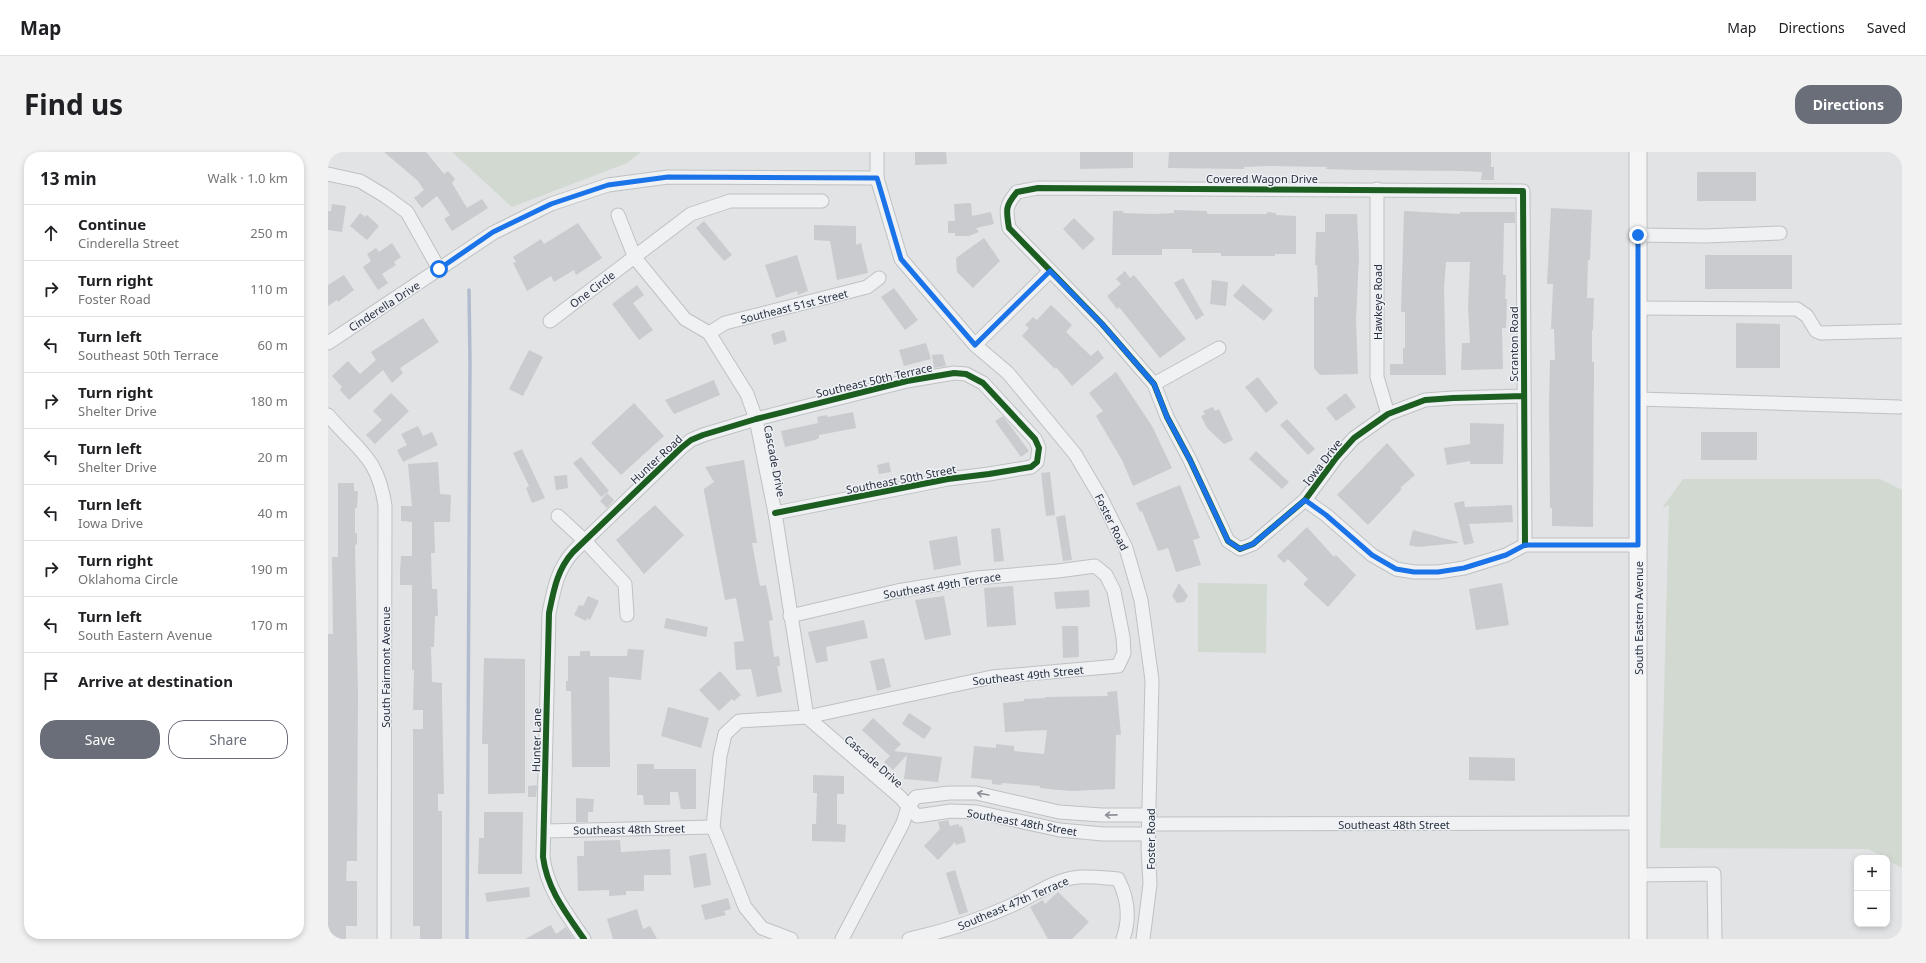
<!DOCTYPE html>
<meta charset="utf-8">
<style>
:root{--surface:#fff;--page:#f2f2f2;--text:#202124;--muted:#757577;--line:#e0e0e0;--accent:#696e78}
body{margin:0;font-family:"Noto Sans",sans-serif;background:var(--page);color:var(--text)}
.controls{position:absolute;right:12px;bottom:12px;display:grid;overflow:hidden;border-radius:8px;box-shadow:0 2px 6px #0003}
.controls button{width:36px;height:36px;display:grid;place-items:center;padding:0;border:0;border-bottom:1px solid var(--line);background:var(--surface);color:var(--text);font:20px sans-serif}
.stop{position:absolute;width:12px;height:12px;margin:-9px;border:3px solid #1a73e8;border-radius:50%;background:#fff}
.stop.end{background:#1a73e8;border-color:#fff;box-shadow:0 1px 4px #0008}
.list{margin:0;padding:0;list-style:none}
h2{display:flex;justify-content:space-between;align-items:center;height:52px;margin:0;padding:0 16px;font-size:17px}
h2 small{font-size:13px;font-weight:400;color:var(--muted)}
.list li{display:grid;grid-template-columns:26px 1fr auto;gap:12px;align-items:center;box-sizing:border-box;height:56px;padding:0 16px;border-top:1px solid var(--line)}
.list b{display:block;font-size:15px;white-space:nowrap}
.list p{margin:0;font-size:13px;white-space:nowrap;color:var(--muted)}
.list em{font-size:13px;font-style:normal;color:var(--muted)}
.actions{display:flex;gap:8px;padding:12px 16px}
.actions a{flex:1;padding:9px 0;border:1px solid var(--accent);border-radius:16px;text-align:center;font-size:14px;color:var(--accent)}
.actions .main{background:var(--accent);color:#fff}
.icon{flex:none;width:22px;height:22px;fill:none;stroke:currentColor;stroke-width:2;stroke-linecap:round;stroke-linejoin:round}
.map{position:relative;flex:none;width:1574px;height:787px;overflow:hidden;border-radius:16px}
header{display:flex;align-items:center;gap:24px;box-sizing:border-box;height:56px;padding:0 20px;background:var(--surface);border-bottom:1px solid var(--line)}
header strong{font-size:19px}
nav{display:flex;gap:22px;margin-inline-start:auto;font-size:14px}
.intro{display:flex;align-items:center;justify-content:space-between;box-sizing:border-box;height:96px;padding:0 24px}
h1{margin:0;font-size:28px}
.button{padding:10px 18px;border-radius:16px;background:var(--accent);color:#fff;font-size:14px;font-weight:700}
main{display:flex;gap:24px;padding:0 24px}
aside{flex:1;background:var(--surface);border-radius:16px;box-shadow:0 2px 6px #0003}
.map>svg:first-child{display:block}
.green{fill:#d1d9d1}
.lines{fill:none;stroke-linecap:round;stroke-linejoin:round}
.stream{stroke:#b1bdcf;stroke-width:3.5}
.building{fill:#c9cbce}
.minor-casing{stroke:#bfc1c3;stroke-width:15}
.major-casing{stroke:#bdbfc3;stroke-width:19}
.minor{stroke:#f0f1f3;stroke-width:13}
.major{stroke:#f5f5f6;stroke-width:17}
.cycleway-casing{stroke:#eef1f5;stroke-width:8}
.cycleway{stroke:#1b5e20;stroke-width:6}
.oneway{stroke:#8c9098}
.route{stroke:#1a73e8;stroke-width:5}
.labels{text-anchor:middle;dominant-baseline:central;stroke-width:3;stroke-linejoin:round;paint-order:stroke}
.street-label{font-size:11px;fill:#292f3d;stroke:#eef1f5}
</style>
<header>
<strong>Map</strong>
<nav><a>Map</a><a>Directions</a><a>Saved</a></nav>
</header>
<div class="intro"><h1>Find us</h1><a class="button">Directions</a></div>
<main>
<aside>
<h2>13 min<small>Walk · 1.0 km</small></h2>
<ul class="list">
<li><svg class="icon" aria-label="ahead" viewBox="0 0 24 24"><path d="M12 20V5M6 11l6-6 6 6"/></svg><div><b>Continue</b><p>Cinderella Street</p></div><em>250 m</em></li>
<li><svg class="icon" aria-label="right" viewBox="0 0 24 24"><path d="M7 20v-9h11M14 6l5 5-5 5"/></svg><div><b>Turn right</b><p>Foster Road</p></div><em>110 m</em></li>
<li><svg class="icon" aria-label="left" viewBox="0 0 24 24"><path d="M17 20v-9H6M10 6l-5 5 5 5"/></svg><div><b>Turn left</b><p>Southeast 50th Terrace</p></div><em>60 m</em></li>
<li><svg class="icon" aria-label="right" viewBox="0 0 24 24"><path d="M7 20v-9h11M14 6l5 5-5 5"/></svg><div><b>Turn right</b><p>Shelter Drive</p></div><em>180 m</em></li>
<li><svg class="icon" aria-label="left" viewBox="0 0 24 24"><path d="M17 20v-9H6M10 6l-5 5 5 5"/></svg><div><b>Turn left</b><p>Shelter Drive</p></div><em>20 m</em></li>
<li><svg class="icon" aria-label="left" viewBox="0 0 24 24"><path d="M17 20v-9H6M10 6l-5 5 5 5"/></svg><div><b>Turn left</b><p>Iowa Drive</p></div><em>40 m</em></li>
<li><svg class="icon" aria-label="right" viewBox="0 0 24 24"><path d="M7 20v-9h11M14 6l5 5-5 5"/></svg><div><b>Turn right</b><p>Oklahoma Circle</p></div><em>190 m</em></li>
<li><svg class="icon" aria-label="left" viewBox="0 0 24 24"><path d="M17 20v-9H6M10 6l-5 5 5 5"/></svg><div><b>Turn left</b><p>South Eastern Avenue</p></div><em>170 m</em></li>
<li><svg class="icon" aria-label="arrive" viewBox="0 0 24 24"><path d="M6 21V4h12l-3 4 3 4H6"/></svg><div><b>Arrive at destination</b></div></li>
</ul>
<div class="actions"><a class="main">Save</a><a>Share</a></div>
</aside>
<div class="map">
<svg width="1574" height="787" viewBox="0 0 1574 787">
<rect width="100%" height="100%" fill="#e1e3e5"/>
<g class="green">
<path d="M124,0H313L299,11L184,55Z"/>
<path d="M1355,327H1552L1574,338V716L1559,708V706L1540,697L1332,696L1341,353L1334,356Z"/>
<path d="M870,431L939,432L938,501L870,500Z"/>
</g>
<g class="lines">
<path class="stream" d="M139,787L142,210L141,138"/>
</g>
<g class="building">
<path d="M56,0H98L116,22L120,19L127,27L124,31L139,56L154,47L160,56L124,79L116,67L122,63L109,44L94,56L86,46L96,38L90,29Z"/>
<path d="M587,0H618L619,12L587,13Z"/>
<path d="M752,0H805V16L752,17Z"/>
<path d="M841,0H1163V15H1166V28H1153L1154,20L1134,19L1030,18L998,17L999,15L939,14L916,15V17L840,16Z"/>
<rect x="1369" y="20" width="59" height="29"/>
<path d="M643,51L644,64L663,60L666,72L648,76L651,80L641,84H627V81H620V69H627L626,52Z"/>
<path d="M4,52L18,54L14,80L0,78V59H3Z"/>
<path d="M1223,56L1264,58L1262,108H1260L1259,146H1266L1265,178H1264V210H1266L1265,375L1224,374V356H1222L1221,253L1222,208H1227L1226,177H1223L1225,132H1219Z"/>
<path d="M846,58L879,59V62H939V60L948,61V63L968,64V102H947V104H893V101H864V97H834V103H784L785,59H795V61L825,62L846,61Z"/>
<path d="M1076,59L1132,62V60H1187V71H1176L1175,123H1178L1177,147H1179L1178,176H1174L1175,217L1133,218L1134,191H1142L1140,154L1142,110H1118L1116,135L1118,223H1062V212H1075V196H1077V160H1073Z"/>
<path d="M32,61L37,65L39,63L51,74L39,88L22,74Z"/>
<path d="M997,62H1029L1031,105L1028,168L1030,222L992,223L986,216V145H990L989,113H987L988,80H997Z"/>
<path d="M746,66L767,87L755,98L735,77Z"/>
<path d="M376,69L404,103L396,109L368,76Z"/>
<path d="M250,71L274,106L248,123L246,118L226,130L223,124L199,139L185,111L188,110L185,105L213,87L216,92Z"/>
<path d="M486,73L528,74V93L533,91L540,121L509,128L502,89L486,88Z"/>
<path d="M656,86L672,109L645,136L629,120L628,106Z"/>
<path d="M64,91L73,105L66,110L68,113L54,122L60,131L50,138L35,115L43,109L39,102L48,96L51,100Z"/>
<path d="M469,103L480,139L470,143L469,139L448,146L437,113Z"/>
<rect x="1377" y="103" width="87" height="34"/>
<path d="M797,119L802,126L806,123L858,187L832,206L791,155L789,157L779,144L793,132L788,127Z"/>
<path d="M16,123L26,138L10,150L9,148L0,154V133Z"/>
<path d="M855,126L876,163L868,168L846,131Z"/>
<path d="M884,128L900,130L898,154L882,152Z"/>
<path d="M915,132L945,158L936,169L905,144Z"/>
<path d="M309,133L316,143L305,151L325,178L311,188L284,152Z"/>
<path d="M566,136L590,168L577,178L553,145Z"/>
<path d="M723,153L744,173L738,180L763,204L770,198L776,206L744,234L728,215L727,217L694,184L701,176L697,173L705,165L709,168Z"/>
<path d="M95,166L111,190L72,216L75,221L64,231L55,218L21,248L12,238L14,235L4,224L20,209L32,222L48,208L43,200Z"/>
<path d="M1408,171L1452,172V216H1408Z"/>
<path d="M456,178L459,189L446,193L443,182Z"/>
<path d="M598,191L603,207L576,214L571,198Z"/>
<path d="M201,198L215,205L195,244L181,237Z"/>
<path d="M615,202L618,214L606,216L604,203Z"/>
<path d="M788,220L824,274L844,316L805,334L794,308L768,264L775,259L761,241Z"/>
<path d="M930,225L950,251L938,261L917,235Z"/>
<path d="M386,228L392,243L346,262L337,248Z"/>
<path d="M63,241L81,259L47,292L38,283L54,268L45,259Z"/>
<path d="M1018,241L1028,255L1008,269L998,256Z"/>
<path d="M306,251L336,284L293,323L263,291Z"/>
<path d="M885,255L887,259L891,257L905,288L896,292L879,276L873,264L877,262L875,259Z"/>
<path d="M525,260L528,276L491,283V286L487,288L457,295L453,279L490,271L489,265L499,263L500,265Z"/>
<path d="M675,264L701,299L693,305L667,269Z"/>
<path d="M959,267L987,297L980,303L952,273Z"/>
<path d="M1142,271L1176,272L1175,312H1142V309L1119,313L1116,296L1142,292Z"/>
<path d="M90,274L95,284L104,280L110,293L75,310L69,298L79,293L73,282Z"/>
<rect x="1373" y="280" width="56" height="28"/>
<path d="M1059,291L1087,323L1072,336L1074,337L1040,373L1009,343Z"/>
<path d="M194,297L217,346L204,351L198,336L201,334L185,301Z"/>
<path d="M928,299L961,330L954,337L921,307Z"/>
<path d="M253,305L281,339L273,345L245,311Z"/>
<path d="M416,308L429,391H424L432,434L438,433L445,468L441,469L446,505L451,504L452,514H449L454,540L429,545L423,517L408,518L406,490L416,489L408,446L397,448L376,339V337L386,330L377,315Z"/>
<path d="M110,310L112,342L123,343L122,370H106L107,401H103L104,437H109L110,464H107L106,495H103L104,530L114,531V546L116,642H110V659H114V787H92V774H85V577H95V558H85L86,518H84V433H72V420L73,404H84V370L73,369V354H84L80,312Z"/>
<path d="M561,310L563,320L551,322L549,313Z"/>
<path d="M722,320L727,363L718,364L713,321Z"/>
<path d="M239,323L240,336L228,338L226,324Z"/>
<path d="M10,331H26V339H30L29,356H27V381H29V392L27,393L30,542L29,709H19L18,729H29V774H18V787H0V482H5L4,405H10Z"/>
<path d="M852,333L872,386L865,388L873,413L848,420L840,396L830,399L814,359L812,360L808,351Z"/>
<path d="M279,341L286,348L279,356L272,349Z"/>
<path d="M1136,349L1137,355L1184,353L1185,370L1141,372L1146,391L1136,393L1126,351Z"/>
<path d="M327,353L356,383L316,422L288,388Z"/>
<path d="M737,363L744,408L735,409L728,365Z"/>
<path d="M979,375L1006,405L1008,403L1028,423L1000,455L975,432L980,427L960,407L956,411L949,404Z"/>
<path d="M672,376L676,409L666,410L663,377Z"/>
<path d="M1085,378L1130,390V391L1090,395L1081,393Z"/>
<path d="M629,384L633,413L606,418L601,389Z"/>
<path d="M851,431L860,444L856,450L849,451L844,444Z"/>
<path d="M1174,431L1181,473L1148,478L1141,437Z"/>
<path d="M685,434L688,473L659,475L656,436Z"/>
<path d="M761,438L762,455L728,457L726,440Z"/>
<path d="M260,444L271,449L262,468L259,466L258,469L246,463L251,453L255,454Z"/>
<path d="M616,444L623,483L597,488L587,448Z"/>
<path d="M338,466L380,475L378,485L336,476Z"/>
<path d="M536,468L540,486L498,495L500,509L488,511L480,480Z"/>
<path d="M734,474H750L751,505L735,506Z"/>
<path d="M300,497L316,498L313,528L281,525L282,615H244L243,539H238V529H240V504H252V499H262V504H299Z"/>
<path d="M156,506L197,507V641L160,642V592H154Z"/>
<path d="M556,506L563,535L549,539L542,509Z"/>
<path d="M392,519L413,543L406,549L404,547L391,559L371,538Z"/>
<path d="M789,539L793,583H788L787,637L745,639L730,638L712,636V634L674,631L673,633L664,632V628L643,626L646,594L668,596V592L686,594V599L716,602L719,578L677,580L675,551L696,549V547L717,546V545L780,544L779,540Z"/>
<path d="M340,555L381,566L373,596L333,584Z"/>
<path d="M581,561L604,576L596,587L574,572Z"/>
<path d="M545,566L573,592L566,599L614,605L610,630L576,627L579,603L565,618L556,610L562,604L534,578Z"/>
<path d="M1141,605L1187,606V629L1141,628Z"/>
<path d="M309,612H326V617H368V657H353L350,640H342V653H316L315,643H309Z"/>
<path d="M485,623L516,624V642H509V672L518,673L517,690L484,689V672H488L489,641H485Z"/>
<path d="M209,633L208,645H200V634Z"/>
<path d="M248,646L266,647L265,660H260V670H248Z"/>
<path d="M156,660H195L194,722H150L151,686H156Z"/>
<path d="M620,668L622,674L631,672V675L634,674L638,690L628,693L627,690L610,708L596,694L612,677L610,670Z"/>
<path d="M292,688L293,700L342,697L343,723H316V739H298V743L281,744V738L250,739L249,704H256V689Z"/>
<path d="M378,701L383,733L366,736L361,704Z"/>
<path d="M627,718L640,760L631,763L618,721Z"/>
<path d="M201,735L202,745L159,750L157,741Z"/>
<path d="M730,740L761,770L744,787H720L702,755L715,748L717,752Z"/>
<path d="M400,746L403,757L396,759L398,763L377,768L373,753Z"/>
<path d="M309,757L315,777L322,774L329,787H285L279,767Z"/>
<path d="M223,773L228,782L238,775L246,787H197Z"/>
</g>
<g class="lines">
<g class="minor-casing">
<g id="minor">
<path d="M549,0V26L573,107L647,193L680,221L747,302L773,346L798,396L813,448L824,528L820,696L822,732L815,787"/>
<path d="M0,22L32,29L57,44L79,60L111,117"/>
<path d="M1049,37V225L1060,262"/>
<path d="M290,63L307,106L357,167L381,181L419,242L428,267L447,361L479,565L572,645L589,664L623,659L649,660L732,678L775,682H821"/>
<path d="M1310,83L1377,84L1452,81"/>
<path d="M1310,156L1469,157L1479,164L1488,179L1493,181L1574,179"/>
<path d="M222,169L363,62L402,49H494"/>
<path d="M381,181L397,171L539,135L551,126"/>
<path d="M0,191L165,81L223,52L280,33L340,25L549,26"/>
<path d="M647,193L722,119"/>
<path d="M826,232L891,196"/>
<path d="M1196,244L1125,246L1097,248L1060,262L1026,286L1008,306L977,348L925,392L912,397L900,389L862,308L839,265L826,232L774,172L681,76C678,58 677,54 689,40L710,36L1195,39L1197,393"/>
<path d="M1310,247L1571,255"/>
<path d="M0,263C29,298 50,304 57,354L56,787"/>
<path d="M977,348L998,363L1044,403L1068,417L1086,420H1110L1136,416L1178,403L1197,393H1310"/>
<path d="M230,364L257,389L297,432L299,463"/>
<path d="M462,464L569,439L648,426L730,419L767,414L778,423L786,439L795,485L796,501L790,514L664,525L479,565L411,569L397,582L392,604L385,675L417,755L434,776L463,787"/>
<path d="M822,672L1310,671"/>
<path d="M217,679L385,675"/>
<path d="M1310,723L1386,722L1387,787"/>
<path d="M256,787C238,761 219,737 215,705L221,461C226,437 229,418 245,400L353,296L363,288L375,283L428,267L579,229L626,221L638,222L655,231L707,287L711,296L709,310L703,315L661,322L620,327L447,361"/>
<path d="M514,787L575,671L580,655L588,645L621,641H648L731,660L774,663H822"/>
<path d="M581,787C619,779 654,767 689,751C707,742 724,730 744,726C759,723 775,726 790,727C800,746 802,767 795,787"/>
</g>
</g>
<g class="major-casing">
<path id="major" d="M1310,0V787"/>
</g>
<use href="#minor" class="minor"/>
<use href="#major" class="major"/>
<g class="cycleway-casing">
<g id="cycleway">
<path d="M1196,244L1125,246L1097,248L1060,262L1026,286L1008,306L977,348L925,392L912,397L900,389L862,308L839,265L826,232L774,172L681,76C678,58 677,54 689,40L710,36L1195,39L1197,393"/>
<path d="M256,787C238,761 219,737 215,705L221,461C226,437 229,418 245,400L353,296L363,288L375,283L428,267L579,229L626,221L638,222L655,231L707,287L711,296L709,310L703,315L661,322L620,327L447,361"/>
</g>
</g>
<use href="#cycleway" class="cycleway"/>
</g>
<defs><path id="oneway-shaft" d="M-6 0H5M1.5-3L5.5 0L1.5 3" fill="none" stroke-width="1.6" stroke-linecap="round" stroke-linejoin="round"/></defs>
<g class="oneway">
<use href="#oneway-shaft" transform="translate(655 642) rotate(-170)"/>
<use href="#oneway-shaft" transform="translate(783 663) rotate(179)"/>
</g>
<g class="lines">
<path class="route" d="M111,117L165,80L223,52L280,33L340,25L549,26L573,107L647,193L722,119L774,172L826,232L839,265L862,308L900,389L912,397L925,392L977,348L998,363L1044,403L1068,417L1086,420H1110L1136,416L1178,403L1197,393H1310V83"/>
</g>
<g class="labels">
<g class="street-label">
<text x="934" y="26">Covered Wagon Drive</text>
<text transform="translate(264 137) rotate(-37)">One Circle</text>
<text transform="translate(1049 150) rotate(-90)">Hawkeye Road</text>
<text transform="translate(56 154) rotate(-33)">Cinderella Drive</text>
<text transform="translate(466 154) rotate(-14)">Southeast 51st Street</text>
<text transform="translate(1185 192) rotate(-90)">Scranton Road</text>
<text transform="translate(546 228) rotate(-13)">Southeast 50th Terrace</text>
<text transform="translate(328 307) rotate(-43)">Hunter Road</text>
<text transform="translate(447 309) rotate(79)">Cascade Drive</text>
<text transform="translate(994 310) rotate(-52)">Iowa Drive</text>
<text transform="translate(573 327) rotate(-11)">Southeast 50th Street</text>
<text transform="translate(784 370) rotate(64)">Foster Road</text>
<text transform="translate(614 433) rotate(-9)">Southeast 49th Terrace</text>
<text transform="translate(1310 466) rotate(-90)">South Eastern Avenue</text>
<text transform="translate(57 515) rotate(-90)">South Fairmont Avenue</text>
<text transform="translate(700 523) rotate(-6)">Southeast 49th Street</text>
<text transform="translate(208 588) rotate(-89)">Hunter Lane</text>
<text transform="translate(546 609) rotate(41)">Cascade Drive</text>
<text transform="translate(694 670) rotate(10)">Southeast 48th Street</text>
<text x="1066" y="672">Southeast 48th Street</text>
<text transform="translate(301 677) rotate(-1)">Southeast 48th Street</text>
<text transform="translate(822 687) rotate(-90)">Foster Road</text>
<text transform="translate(685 751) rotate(-23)">Southeast 47th Terrace</text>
</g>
</g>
</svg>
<div class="controls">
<button>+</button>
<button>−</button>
</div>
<div class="stop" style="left:111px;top:117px"></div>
<div class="stop end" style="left:1310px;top:83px"></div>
</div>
</main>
